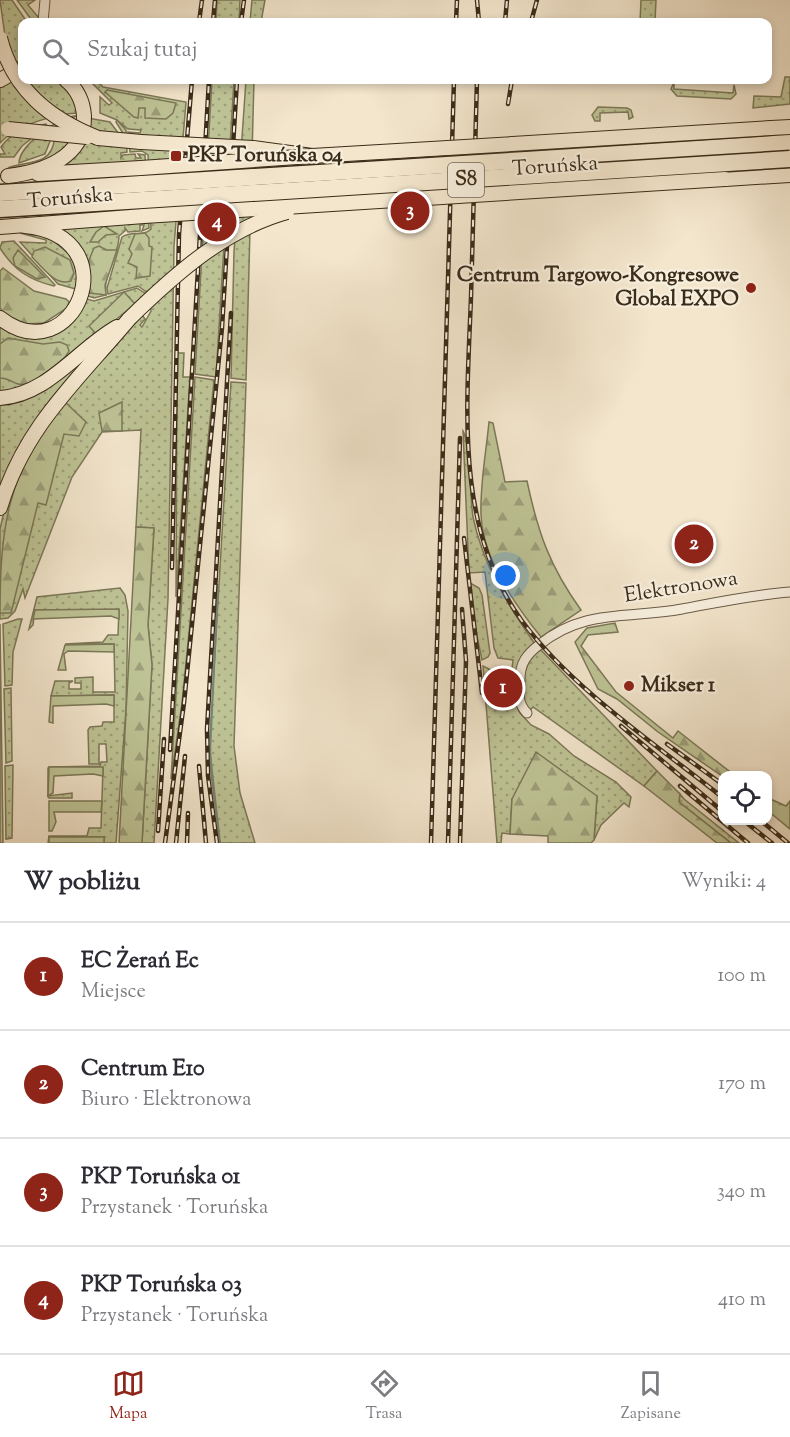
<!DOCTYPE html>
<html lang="pl">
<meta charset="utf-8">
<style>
:root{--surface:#fff;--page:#f7f7f7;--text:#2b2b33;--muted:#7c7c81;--line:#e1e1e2;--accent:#8f2418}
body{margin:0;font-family:"Sorts Mill Goudy",serif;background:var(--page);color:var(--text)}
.controls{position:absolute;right:18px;bottom:18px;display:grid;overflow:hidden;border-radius:12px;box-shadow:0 3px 9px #0003}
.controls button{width:54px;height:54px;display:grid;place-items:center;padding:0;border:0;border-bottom:2px solid var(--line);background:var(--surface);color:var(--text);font:30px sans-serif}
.you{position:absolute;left:506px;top:576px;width:21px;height:21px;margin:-15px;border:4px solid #fff;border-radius:50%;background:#1a73e8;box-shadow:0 0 0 9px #1a73e833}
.badge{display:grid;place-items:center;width:39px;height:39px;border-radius:50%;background:var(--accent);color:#fff;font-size:20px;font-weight:700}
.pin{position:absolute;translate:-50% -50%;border:3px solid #fff;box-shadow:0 2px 6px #0006}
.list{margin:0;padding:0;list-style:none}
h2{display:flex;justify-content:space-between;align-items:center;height:78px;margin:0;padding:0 24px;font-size:26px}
h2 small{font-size:20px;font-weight:400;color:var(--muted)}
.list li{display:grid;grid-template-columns:39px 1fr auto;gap:18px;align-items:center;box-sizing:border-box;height:108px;padding:0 24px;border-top:2px solid var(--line)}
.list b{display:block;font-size:22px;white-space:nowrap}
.list p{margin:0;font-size:20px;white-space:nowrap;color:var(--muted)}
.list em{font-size:20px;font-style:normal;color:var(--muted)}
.icon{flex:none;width:33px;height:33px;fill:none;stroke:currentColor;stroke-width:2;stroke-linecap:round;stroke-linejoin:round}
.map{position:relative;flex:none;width:790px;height:843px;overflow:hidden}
.search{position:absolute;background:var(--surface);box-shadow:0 3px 9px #0003;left:18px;right:18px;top:18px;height:66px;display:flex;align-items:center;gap:15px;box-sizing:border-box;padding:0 21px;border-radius:12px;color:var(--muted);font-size:22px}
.sheet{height:510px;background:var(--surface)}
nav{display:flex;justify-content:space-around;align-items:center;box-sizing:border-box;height:84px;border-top:2px solid var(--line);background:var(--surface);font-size:16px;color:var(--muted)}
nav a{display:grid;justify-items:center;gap:3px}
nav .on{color:var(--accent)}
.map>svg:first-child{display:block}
.grass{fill:url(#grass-dots);stroke:#7c7858;stroke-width:1.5}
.forest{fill:url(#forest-firs);stroke:#7c7858;stroke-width:1.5}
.garden{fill:#bec496;stroke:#7c7858;stroke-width:1.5}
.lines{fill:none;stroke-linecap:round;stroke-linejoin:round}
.stream{stroke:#758479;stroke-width:2}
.street-casing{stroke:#695a46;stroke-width:11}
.primary-casing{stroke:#3b2c19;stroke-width:16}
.highway-casing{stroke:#3b2c19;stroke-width:19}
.street{stroke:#f7efde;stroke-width:9}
.primary{stroke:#f3e6cd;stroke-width:14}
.highway{stroke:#f3e6cd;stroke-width:16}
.rail-casing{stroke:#3b2c19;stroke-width:4.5}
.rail{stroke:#f7efde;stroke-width:2;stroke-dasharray:7;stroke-linecap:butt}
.primary-bridge-casing{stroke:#3b2c19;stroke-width:16;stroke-linecap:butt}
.highway-bridge-casing{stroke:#3b2c19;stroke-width:19;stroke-linecap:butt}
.primary-bridge{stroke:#f3e6cd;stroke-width:14}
.highway-bridge{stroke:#f3e6cd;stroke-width:16}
.poi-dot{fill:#8f2418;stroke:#f7efde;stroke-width:2}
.labels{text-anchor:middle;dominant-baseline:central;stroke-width:4.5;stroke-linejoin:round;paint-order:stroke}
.shield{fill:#f7efde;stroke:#736654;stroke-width:1.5}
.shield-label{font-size:20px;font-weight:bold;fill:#3b2c19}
.poi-label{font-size:21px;font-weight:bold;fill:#3b2c19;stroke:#f7efde;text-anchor:start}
.street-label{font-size:21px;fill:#3b2c19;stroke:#f7efde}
</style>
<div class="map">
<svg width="790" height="843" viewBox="0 0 790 843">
<defs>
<pattern id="grass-dots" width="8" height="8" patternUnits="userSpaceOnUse" patternTransform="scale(1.5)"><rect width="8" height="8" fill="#bec496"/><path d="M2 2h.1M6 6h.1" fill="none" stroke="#9c9f7a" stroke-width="1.8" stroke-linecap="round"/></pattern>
<pattern id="forest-firs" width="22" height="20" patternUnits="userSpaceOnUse" patternTransform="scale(1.5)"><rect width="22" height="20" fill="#bec496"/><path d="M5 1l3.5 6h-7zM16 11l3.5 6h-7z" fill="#9c9f7a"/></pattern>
</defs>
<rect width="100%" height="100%" fill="#f3e6cd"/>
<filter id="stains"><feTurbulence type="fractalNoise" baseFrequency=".00333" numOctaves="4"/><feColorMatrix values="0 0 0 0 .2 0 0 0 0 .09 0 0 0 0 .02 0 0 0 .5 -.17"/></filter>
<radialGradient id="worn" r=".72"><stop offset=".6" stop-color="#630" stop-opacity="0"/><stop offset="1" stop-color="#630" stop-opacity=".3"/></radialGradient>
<g class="grass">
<path d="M0,0H12L27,22H22V65L15,67L5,36Z"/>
<path d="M17,0H35L28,5L39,18V22H33Z"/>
<path d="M217,0H240L239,22H216Z"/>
<path d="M252,0H265L261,22H250Z"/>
<path d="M641,0H656L655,22H640Z"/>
<path d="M785,77H790V104L753,108L754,96L781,97Z"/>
<path d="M61,80L70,89L78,113C55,114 16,125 0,143V85L4,81Z"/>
<path d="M89,80H96L103,87L186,102L174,246L168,599L154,843H142L152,665L148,625L154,528L136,527L141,430L102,432L72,477L25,598L23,589L15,611L8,618L0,619V529L5,507L37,434L142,315L145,319L140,325L142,327L151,311L149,294L138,286L108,294L107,288L122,237C131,230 144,237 151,229L148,155L142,151L130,152L128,132L140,133L141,130L128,129L117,120L126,130L127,152L121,153V158L123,155L135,154L136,158H141L138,154L145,155L149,228L142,231L144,225H140V231L128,232L125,228V231L119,236C119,256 102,276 106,295L94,298L88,296L90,278L50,228L144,221L141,161L55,168L88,118L110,122L119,134L124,135L116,122L117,120L100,113V97L109,105L112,103Z"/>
<path d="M212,80H234L216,377L195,374Z"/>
<path d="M246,80H254L246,380L231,378L234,252Z"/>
<path d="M674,82V89L733,93L734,85L736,94L731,99L677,96L671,89Z"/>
<path d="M598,107L627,108L631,110L633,117L629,119L628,112L600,113V121H595L592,115Z"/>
<path d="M76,116L56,126L45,154L19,163C19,145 60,116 76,116Z"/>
<path d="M80,119L63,153L28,166L8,168C17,163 33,165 44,158C63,146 44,121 80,119Z"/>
<path d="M46,124L47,126L22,146L14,157H0V154H5L1,147C12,131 29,127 46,124Z"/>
<path d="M20,233L49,237L76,260L79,290L58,284L20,242L46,243V240Z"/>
<path d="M14,241L55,285L54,286C29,280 14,270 0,248L2,242Z"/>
<path d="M137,288L146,294L46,376L11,401L113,333L0,494V323L12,331L74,318L87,299L94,301Z"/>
<path d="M177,353H184L183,377H190L176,597Z"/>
<path d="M195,377L214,380L182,703L171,779Z"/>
<path d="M231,382L246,383L234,746L240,793L255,843H220L211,774L210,736Z"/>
<path d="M463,431C470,441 470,499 473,517C483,565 507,604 535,644L516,683V704L520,713L531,725L549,734L574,756L616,782L631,797L629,807L624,803L601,825L594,840L597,796L512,799L510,834L502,833L501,843H497L483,666L491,670L492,705L508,704L513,660L498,658L494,648L485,572L469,573Z"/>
<path d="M470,583L479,588L482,595L490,653L488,657L482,660L474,622Z"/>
<path d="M120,588L125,595L128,611L126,709L116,843H104V837H50L48,843L49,836H87L89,828H101L103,768H49L48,796L72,793V798H49L48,797V768L49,767L100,766L101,762H107L106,744H99V764H89L88,730L90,727L102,726L103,722H114V695L51,696L55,681H73L69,683V689H81V683H75V678L93,677V692H115L114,644H65L103,642L108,635H118L119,610H35L33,625L29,629L37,597Z"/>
<path d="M18,619H22L13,652L12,685L5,686L3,624Z"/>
<path d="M0,624L3,843H0Z"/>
<path d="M540,649L657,771L644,786L533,707L529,711L523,703C523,682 522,664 540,649Z"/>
<path d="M11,688L12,761L6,763L4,689Z"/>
<path d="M13,765L12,838L6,839L5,766Z"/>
<path d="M680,794L684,799L739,843H731L679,802Z"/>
</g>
<g class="forest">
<path d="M107,90L176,103L173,113L166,119L145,118V108H139L138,118L134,117L105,92Z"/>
<path d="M145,233L149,238V246L152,247L150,276L136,278L137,267L128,263L132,254L129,249L135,234Z"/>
<path d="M99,246L106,250H117L105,285L106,295L89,293V260L94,248Z"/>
<path d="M45,247L70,260L74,273L71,281C56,287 42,267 32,257L34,251Z"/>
<path d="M18,250L45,277L37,279L15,266L13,258Z"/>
<path d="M3,268L34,291L66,299L69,302L67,308L44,323L26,324L6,315L0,308V271Z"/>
<path d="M8,338L43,344L60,342L67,345L69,351C63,363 32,388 18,384C11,382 8,378 0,378V344Z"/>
<path d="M122,402V431H102L99,413Z"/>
<path d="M66,403L86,422L79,436L64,434L46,505L38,503L11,613H0C0,530 7,468 66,403Z"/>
<path d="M489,422L493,423L505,482L527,481C538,533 550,567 581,610L541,637C515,605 482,557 481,514C480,484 486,453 489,422Z"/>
<path d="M136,527L154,528L148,625L152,665L142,843H119Z"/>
<path d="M615,623L618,632L588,635L581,646L616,692L673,738L678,731L734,775L722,776L658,732L617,699L598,689L575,642L587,628Z"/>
<path d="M536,752L597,796L594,840L591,843H548V836L510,834L512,799Z"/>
<path d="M657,771L680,794L679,802L731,843H717L644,786Z"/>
<path d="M768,798L786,806L790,801V829L768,811Z"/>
</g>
<g class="garden">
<path d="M104,226L117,234L106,235L98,242H90L96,232Z"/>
<path d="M124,292L135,304L97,335L89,326Z"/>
<path d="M119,609V619L111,616L33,619L35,610Z"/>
<path d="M114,644V652L68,651L64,654L66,670H58L65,645Z"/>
<path d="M114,695V706L106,704L53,706V723L49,722L51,696Z"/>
<path d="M49,767H103V776L93,774L54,776L53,793L48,796Z"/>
<path d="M49,801H102L101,812H54L56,822L52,831H49Z"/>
<rect x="49" y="837" width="55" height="6"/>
</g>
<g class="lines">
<path class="stream" d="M218,585L210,753L220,843"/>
<g class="street-casing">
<g id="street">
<path d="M43,22L45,0"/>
<path d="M527,713C517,703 519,692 520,679C520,663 527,654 539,645C584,608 629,619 682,609C719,602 752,595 790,592"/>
</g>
</g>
<g class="primary-casing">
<g id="primary">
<path d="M0,80L22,68"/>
<path d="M771,128L790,127"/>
<path d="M98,138L141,142"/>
<path d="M253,148L312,156L448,148"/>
<path d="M38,174L141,168"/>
<path d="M8,176C42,172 85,158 84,116C83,101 77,89 66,80"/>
<path d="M725,179L790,175"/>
<path d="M0,227L144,216"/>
<path d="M0,318C73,375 132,237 25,226"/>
<path d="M0,398C48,395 78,349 117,327"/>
<path d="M0,508C24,427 77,381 129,319"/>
</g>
</g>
<g class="highway-casing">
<g id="highway">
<path d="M526,160L790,143"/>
<path d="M0,193L142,184"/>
<path d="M0,209L143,200"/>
</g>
</g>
<use href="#street" class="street"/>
<use href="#primary" class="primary"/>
<use href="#highway" class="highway"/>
<g class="rail-casing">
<g id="rail">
<path d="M477,0L479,22"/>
<path d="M199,22L202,0"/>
<path d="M213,22L215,0"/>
<path d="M241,22L244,0"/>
<path d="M456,22L457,0"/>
<path d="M505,22L507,0"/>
<path d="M531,22L537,0"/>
<path d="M477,80C475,152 473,224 471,297C467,407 454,527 522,621C572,689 657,745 722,797"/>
<path d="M508,104L512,80"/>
<path d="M464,538L482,693"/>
<path d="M172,568L179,234L192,80"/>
<path d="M621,726L722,811"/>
<path d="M667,744L722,784"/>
<path d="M170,750L209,80"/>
<path d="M199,766L206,843"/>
<path d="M680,786L748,843"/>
<path d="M743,820L772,843"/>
<path d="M760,820L788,843"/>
<path d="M158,831L164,739"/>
<path d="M165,843L184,703L222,328L237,80"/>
<path d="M176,843L185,756"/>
<path d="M187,843L188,813"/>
<path d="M217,843L208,776L207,729L231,313"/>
<path d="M431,843L454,80"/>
<path d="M448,843L460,438"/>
<path d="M460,843L466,661L462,609"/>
</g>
</g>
<use href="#rail" class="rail"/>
<g class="primary-bridge-casing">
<g id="primary-bridge">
<path d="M0,38C13,90 50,119 98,138"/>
<path d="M8,129L87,137"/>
<path d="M141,142L253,148"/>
<path d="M448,148L771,128"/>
<path d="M141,168L312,156"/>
<path d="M144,216L725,179"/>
<path d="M129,319C174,275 225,229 287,212"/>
</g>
</g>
<g class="highway-bridge-casing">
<g id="highway-bridge">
<path d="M142,184L526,160"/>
<path d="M143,200L790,159"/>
</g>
</g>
<use href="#primary-bridge" class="primary-bridge"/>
<use href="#highway-bridge" class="highway-bridge"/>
</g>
<g class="poi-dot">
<rect x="170" y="150" width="12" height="12" rx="3"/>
<circle cx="751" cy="288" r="6"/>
<circle cx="629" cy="686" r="6"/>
</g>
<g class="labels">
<rect class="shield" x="448" y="163" width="36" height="34" rx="4.5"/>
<g class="shield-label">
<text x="466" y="180">S8</text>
</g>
<g class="poi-label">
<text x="188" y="156">PKP Toruńska 04</text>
<text x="739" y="276" text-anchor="end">Centrum Targowo-Kongresowe<tspan x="739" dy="24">Global EXPO</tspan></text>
<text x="641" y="686">Mikser 1</text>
</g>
<g class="street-label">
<text transform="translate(555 167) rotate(-4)">Toruńska</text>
<text transform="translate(70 199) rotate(-5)">Toruńska</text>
<text transform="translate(681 588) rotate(-9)">Elektronowa</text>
</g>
</g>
<rect width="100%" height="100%" filter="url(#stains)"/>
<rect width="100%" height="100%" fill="url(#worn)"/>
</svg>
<div class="controls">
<button><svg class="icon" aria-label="locate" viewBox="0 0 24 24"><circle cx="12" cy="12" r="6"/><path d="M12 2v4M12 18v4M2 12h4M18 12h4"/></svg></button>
</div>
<div class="you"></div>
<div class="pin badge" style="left:503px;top:688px">1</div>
<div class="pin badge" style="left:694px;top:544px">2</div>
<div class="pin badge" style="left:410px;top:211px">3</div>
<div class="pin badge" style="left:217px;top:222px">4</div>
<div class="search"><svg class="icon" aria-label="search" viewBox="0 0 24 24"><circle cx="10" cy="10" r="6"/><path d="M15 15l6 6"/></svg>Szukaj tutaj</div>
</div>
<section class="sheet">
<h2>W pobliżu<small>Wyniki: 4</small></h2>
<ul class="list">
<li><span class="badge">1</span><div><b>EC Żerań Ec</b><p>Miejsce</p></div><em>100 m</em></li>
<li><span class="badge">2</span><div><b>Centrum E10</b><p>Biuro · Elektronowa</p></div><em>170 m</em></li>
<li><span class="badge">3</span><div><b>PKP Toruńska 01</b><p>Przystanek · Toruńska</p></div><em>340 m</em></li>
<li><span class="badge">4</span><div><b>PKP Toruńska 03</b><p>Przystanek · Toruńska</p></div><em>410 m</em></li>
</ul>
</section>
<nav>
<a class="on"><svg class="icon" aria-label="map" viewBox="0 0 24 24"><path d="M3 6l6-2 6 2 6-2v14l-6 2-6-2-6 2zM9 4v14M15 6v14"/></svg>Mapa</a>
<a><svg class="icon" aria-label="directions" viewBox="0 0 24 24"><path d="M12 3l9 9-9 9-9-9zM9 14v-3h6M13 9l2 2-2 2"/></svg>Trasa</a>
<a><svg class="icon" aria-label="saved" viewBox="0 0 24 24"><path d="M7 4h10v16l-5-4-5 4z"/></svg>Zapisane</a>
</nav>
